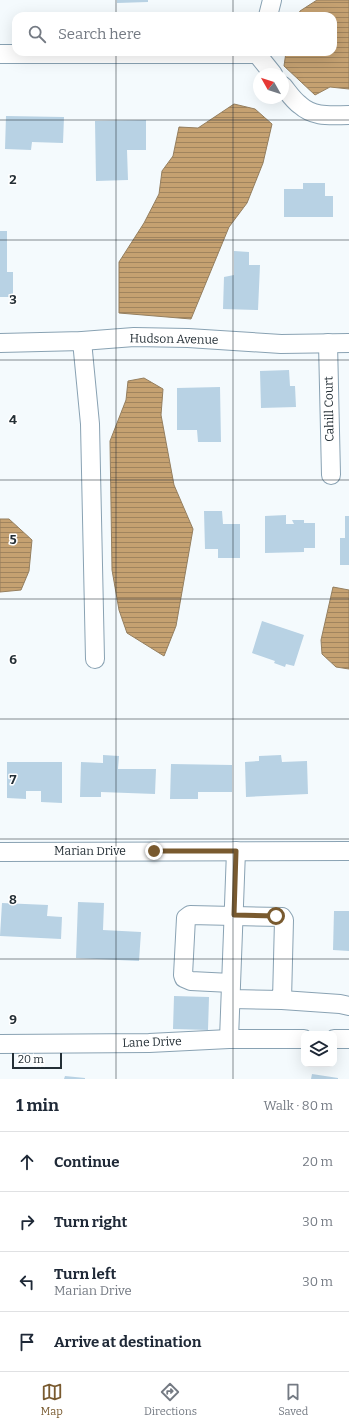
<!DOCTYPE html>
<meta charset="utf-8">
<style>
:root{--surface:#fff;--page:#f2f2f3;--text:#1f2937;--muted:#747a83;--line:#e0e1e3;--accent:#795a2f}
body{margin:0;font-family:Bitter,serif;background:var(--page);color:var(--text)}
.controls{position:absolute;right:12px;bottom:12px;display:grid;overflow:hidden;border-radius:8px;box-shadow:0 4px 16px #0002}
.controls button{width:36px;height:36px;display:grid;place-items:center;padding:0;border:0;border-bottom:1px solid var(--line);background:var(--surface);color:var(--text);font:20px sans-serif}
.compass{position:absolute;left:253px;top:68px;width:36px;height:36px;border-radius:50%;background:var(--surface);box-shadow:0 4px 16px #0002;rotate:309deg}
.scale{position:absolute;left:12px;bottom:10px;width:50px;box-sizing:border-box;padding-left:4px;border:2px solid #242f36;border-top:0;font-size:11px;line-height:14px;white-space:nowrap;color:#242f36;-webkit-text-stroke:3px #fff;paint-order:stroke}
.stop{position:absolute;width:12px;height:12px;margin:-9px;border:3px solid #795a2f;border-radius:50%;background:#fff}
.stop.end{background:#795a2f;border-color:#fff;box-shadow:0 1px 4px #0008}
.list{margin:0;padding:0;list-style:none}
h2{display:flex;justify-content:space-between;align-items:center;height:52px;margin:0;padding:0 16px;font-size:17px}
h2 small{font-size:13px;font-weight:400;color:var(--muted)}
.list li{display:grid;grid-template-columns:26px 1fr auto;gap:12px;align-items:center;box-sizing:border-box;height:60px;padding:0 16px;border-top:1px solid var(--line)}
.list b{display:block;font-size:15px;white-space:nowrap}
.list p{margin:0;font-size:13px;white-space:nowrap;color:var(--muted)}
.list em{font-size:13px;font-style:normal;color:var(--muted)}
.icon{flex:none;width:22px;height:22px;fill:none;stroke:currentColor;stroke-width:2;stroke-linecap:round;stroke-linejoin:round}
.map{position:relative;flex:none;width:349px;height:1079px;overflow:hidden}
.search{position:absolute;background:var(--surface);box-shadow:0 4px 16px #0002;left:12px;right:12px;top:12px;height:44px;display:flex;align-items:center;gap:10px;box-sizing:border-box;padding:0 14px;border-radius:12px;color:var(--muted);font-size:15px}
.sheet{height:292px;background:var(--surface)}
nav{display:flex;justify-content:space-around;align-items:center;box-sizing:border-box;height:56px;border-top:1px solid var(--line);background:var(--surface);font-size:11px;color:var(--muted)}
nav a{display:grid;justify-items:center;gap:2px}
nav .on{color:var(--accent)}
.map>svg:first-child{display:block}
.water{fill:url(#water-rules);stroke:#957f5f}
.building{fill:#b8d2e4}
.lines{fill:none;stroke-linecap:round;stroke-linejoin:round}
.minor-casing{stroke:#89a2b3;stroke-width:20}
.minor{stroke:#fff;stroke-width:18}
.route{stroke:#795a2f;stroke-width:5}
.grid{fill:none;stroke:#242f36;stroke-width:1;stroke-opacity:0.55}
.labels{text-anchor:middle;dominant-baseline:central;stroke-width:3;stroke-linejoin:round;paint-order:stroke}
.street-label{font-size:12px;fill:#242f36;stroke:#fff}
.grid-label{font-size:13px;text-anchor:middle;font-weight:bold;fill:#242f36;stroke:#fff;stroke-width:3;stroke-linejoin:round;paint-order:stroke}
</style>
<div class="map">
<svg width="349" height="1079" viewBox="0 0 349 1079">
<defs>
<pattern id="water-rules" width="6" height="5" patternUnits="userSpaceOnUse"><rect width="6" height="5" fill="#c5a171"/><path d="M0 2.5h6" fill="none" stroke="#a0845e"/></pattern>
</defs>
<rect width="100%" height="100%" fill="#f4fafd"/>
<g class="water">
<path d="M317,0H349V89L330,87L315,95L284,66L286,52H333V16H298L300,11Z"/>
<path d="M234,104L255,109L272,124L263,163L247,203L229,227L191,319L119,313V262L144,223L159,194L162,171L173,156L179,127L198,128Z"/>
<path d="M144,378L163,389L161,415L174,485L193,529L176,626L164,656L127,633L119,610L112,570L110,441L126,400L128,381Z"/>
<path d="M0,519H9L32,540L29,571L21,590L0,592Z"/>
<path d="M333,587L349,590V669L336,667L322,654L321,640Z"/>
</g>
<g class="building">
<path d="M117,0H148V2L117,3Z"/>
<path d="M6,116L64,117L63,143L32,142L31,150L5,149Z"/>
<path d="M146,120V150H127L128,180L96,181L95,121Z"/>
<path d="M303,183H325V196H333V217H284V189H303Z"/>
<path d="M0,231H7V272H13V297H0Z"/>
<path d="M234,251L249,252V265H260L258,310L223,309L224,277L234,275Z"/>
<path d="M289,370L290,386H295L296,407L261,408L260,371Z"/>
<path d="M220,387L221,442H198L197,430H177V388Z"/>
<path d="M204,511H222L223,524H240V558H218V549H205Z"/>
<path d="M286,515V524H294L292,520H304V523H315V548H304V552L265,553V516Z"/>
<path d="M345,516H349V565H340V538H345Z"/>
<path d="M262,621L304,635L294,666L286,664L285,667L274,663L275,661L252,653Z"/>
<path d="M103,755L119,756L118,769H156L155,794L101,792V797H80L81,762L103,763Z"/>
<path d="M281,755L282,762L307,761L308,794L246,797L245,762L259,761V756Z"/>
<path d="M7,762H62V803L41,802V791H26V799L7,798Z"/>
<path d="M171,764L232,765V792H198V799H170Z"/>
<path d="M78,902L104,903L103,930L141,932L139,961L76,958Z"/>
<path d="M2,903L48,905L47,916L62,917L61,939L0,936Z"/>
<path d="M334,911H349V951L333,950Z"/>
<path d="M174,996L209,997L208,1030L173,1029Z"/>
<path d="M312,1074L338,1078V1079H311Z"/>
<path d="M65,1076L85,1078V1079H64Z"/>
</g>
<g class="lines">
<g class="minor-casing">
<g id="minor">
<path d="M268,16L272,0"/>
<path d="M0,54H257"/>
<path d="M257,54L273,74"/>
<path d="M283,86C288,92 293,100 300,105C314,118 332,115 349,115"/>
<path d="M82,341L90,424L95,659"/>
<path d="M0,343L82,341L134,337L188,338L281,344L349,343"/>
<path d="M328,343L331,475"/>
<path d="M0,852L349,851"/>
<path d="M231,999L282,1000L284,920L282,917L190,915L186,918L183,975L184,978L191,981L231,983"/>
<path d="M282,1000L340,1004L349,1006"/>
<path d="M229,1039L236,851"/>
<path d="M334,1039H349"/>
<path d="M0,1044L149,1043L229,1039H304"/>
</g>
</g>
<use href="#minor" class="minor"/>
</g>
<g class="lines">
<path class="route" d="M154,851H236L234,915L276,916"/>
</g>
<path class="grid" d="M116,0V16M233,0V16M116,52V1079M233,52V1079M0,120H349M0,240H349M0,360H349M0,480H349M0,599H349M0,719H349M0,839H349M0,959H349"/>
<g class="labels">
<g class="street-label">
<text transform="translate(174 339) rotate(1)">Hudson Avenue</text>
<text transform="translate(329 409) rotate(-91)">Cahill Court</text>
<text x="90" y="851">Marian Drive</text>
<text transform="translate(152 1042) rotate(-2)">Lane Drive</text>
</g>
</g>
<g class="grid-label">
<text x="13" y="184">2</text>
<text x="13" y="304">3</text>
<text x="13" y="424">4</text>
<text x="13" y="544">5</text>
<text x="13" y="664">6</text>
<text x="13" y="784">7</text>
<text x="13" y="904">8</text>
<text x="13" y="1024">9</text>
</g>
</svg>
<div class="controls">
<button><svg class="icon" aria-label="layers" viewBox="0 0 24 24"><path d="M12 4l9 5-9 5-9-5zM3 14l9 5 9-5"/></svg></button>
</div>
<svg class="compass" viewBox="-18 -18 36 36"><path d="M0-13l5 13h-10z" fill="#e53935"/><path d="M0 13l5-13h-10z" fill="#747a83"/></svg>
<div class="scale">20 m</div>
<div class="stop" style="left:276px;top:916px"></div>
<div class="stop end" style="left:154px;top:851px"></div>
<div class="search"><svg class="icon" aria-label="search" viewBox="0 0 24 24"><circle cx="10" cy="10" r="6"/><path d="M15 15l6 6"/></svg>Search here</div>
</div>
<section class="sheet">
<h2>1 min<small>Walk · 80 m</small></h2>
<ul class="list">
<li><svg class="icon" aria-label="ahead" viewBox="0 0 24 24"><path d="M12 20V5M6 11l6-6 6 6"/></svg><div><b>Continue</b></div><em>20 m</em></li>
<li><svg class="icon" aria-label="right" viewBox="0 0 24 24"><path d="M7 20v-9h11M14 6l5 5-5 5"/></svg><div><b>Turn right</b></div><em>30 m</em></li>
<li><svg class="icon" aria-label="left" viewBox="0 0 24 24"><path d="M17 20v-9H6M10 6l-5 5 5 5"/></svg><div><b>Turn left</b><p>Marian Drive</p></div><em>30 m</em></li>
<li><svg class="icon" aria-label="arrive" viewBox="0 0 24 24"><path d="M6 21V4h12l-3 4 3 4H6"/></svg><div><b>Arrive at destination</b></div></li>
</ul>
</section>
<nav>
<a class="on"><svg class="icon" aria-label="map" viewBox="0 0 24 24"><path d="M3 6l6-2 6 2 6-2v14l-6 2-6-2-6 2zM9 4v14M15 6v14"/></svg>Map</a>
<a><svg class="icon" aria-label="directions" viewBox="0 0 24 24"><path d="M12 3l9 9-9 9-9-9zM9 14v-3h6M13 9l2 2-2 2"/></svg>Directions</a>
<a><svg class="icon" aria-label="saved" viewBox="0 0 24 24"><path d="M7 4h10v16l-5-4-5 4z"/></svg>Saved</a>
</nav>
